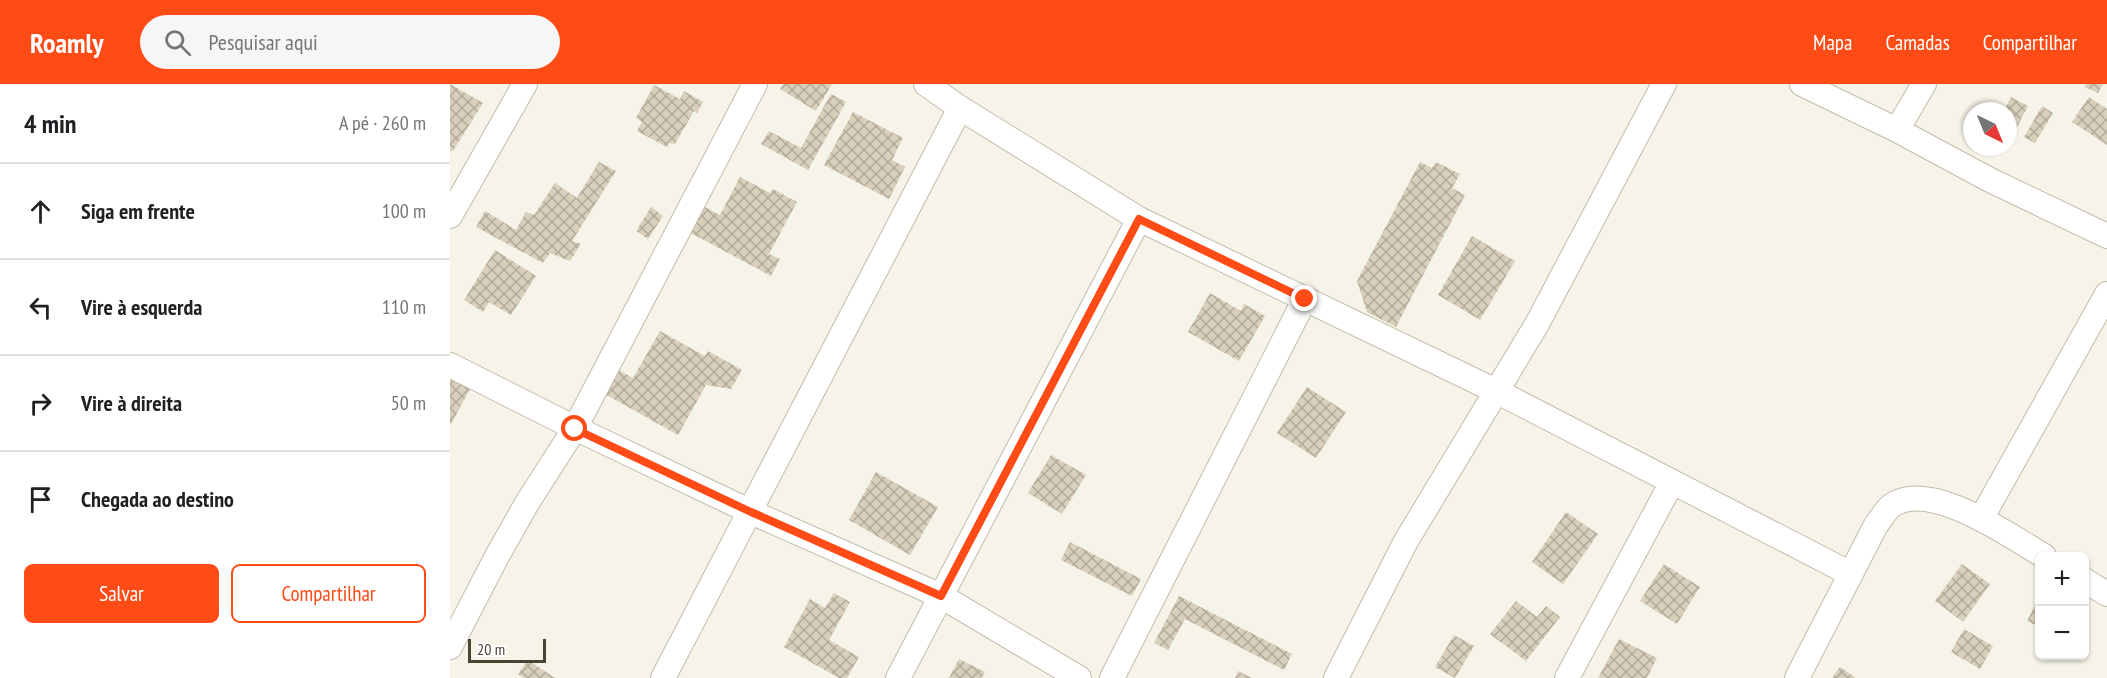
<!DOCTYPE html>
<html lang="pt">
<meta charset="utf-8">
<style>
:root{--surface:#fff;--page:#f6f6f6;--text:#202124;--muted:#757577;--line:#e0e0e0;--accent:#ff4b16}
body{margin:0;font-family:"PT Sans Narrow",sans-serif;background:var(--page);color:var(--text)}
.controls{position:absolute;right:18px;bottom:18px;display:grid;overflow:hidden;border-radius:9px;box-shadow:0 2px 4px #0004}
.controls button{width:54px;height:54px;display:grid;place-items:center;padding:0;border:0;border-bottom:2px solid var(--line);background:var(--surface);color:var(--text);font:30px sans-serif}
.compass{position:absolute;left:1513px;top:18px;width:54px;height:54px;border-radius:50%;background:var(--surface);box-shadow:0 2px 4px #0004;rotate:137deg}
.scale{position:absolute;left:18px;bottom:15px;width:78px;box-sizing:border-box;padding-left:6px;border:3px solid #4a4435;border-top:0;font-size:16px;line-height:21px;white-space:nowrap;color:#4a4435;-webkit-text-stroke:4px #fff;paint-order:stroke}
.stop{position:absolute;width:18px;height:18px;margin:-14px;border:4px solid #ff4b16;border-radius:50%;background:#fff}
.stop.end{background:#ff4b16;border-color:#fff;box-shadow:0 2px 6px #0008}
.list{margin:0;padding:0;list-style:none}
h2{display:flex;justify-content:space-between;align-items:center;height:78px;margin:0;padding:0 24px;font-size:26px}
h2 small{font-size:20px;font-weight:400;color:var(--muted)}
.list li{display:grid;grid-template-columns:39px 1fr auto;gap:18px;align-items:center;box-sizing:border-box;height:96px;padding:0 24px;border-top:2px solid var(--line)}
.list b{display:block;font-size:22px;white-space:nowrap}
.list em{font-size:20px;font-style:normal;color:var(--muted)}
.actions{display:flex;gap:12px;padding:18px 24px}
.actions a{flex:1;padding:14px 0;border:2px solid var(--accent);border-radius:9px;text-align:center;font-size:21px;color:var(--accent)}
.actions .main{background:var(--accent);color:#fff}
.icon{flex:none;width:33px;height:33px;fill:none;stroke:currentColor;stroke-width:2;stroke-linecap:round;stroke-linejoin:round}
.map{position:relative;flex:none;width:1657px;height:594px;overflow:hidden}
header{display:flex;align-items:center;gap:36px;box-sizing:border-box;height:84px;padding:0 30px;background:var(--accent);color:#fff}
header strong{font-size:28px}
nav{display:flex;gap:33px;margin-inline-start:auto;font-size:21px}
.search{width:420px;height:54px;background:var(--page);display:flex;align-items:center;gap:15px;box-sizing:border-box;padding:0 21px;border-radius:33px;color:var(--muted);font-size:22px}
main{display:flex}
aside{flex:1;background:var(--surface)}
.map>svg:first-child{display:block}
.building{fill:url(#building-cross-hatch)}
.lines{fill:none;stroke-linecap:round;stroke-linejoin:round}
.minor-casing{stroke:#c3bca9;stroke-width:26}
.minor{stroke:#fff;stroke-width:24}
.route{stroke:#ff4b16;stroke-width:8}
</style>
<header>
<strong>Roamly</strong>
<div class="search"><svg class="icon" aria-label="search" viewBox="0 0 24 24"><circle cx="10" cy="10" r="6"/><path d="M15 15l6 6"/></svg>Pesquisar aqui</div>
<nav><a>Mapa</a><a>Camadas</a><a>Compartilhar</a></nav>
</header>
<main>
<aside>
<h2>4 min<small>A pé · 260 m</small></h2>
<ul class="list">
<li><svg class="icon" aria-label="ahead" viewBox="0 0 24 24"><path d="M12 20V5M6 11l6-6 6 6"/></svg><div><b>Siga em frente</b></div><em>100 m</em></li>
<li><svg class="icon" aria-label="left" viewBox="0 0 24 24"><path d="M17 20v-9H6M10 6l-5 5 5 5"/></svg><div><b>Vire à esquerda</b></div><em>110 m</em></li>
<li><svg class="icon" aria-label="right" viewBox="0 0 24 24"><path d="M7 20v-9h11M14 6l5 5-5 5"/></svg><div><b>Vire à direita</b></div><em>50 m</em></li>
<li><svg class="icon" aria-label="arrive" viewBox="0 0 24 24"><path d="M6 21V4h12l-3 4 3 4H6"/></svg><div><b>Chegada ao destino</b></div></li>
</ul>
<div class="actions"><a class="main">Salvar</a><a>Compartilhar</a></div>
</aside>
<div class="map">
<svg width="1657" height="594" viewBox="0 0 1657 594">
<defs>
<pattern id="building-cross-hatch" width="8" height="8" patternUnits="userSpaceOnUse" patternTransform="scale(1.5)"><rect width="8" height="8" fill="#d9d0bc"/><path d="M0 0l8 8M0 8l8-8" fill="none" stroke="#b2aa9a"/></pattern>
</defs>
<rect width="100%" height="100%" fill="#f6f3e8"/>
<g class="building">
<path d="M0,0L33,19L3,67H0Z"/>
<path d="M333,0H382L366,27L330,5Z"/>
<path d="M1636,0H1653L1648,9L1635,3Z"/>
<path d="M204,1L230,15L234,7L253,18L247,29L244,27L225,60L219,59L217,63L187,47L192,38L186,34Z"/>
<path d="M381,10L396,18L358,86L311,60L319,47L351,64Z"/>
<path d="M1561,13L1578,22L1563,51L1558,49V27H1554Z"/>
<path d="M1639,13L1657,25V61L1622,38Z"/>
<path d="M1592,22L1603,29L1585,59L1574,53Z"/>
<path d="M403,28L453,54L442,76L455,83L439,115L374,81Z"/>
<path d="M149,78L166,87L122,157L131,160L120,177L100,169L93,179L26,143L35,127L66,146L76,128L84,131L105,99L127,114Z"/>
<path d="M970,78L982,84L986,78L1010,90L1002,104L1015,111L946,243L917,228L907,197Z"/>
<path d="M290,93L320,109L323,105L347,118L319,170L330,175L321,192L239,148L253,122L270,131Z"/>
<path d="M201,123L213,132L198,155L186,147Z"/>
<path d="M1022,152L1065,177L1030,236L988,211Z"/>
<path d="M45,166L86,192L61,231L39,218L33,228L14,216Z"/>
<path d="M760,209L791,227L794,220L815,232L789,277L738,248Z"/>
<path d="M210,247L255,272L258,267L292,286L281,305L256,301L228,351L153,309L167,285L183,294Z"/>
<path d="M0,294L20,305L0,342Z"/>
<path d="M857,303L896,328L866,374L827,349Z"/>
<path d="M601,371L636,391L612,430L578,409Z"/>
<path d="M426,388L488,423L460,471L399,436Z"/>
<path d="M1116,428L1148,450L1113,500L1082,478Z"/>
<path d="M620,458L691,495L682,512L611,476Z"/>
<path d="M1214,480L1250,503L1227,540L1190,517Z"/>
<path d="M1512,480L1540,500L1513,538L1485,517Z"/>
<path d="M384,509L400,518L379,556L409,573L397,594H389L334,563L360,515L375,524Z"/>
<path d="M1590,511V543L1577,537Z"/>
<path d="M729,512L842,570L834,586L735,535L718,566L704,559Z"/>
<path d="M1066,517L1087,533L1096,522L1110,533L1076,577L1040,550Z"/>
<path d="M1514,545L1543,562L1530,585L1501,568Z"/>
<path d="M1004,551L1024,562L1005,594L985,583Z"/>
<path d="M1169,555L1207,574L1197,594H1148Z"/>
<path d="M509,575L535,588L532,594H499Z"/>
<path d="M78,576L105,594H74L68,590Z"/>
<path d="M1390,583L1406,594H1382Z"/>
<path d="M788,587L802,594H785Z"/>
</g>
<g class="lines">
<g class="minor-casing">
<g id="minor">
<path d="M476,0L510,24L689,135L1046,307L1401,490"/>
<path d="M1352,0L1447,46L1540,96L1657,152"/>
<path d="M1447,46L1474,0"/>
<path d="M0,132L75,0"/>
<path d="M0,281L125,344L301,428L491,512L629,594"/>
<path d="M1531,435L1657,210"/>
<path d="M1634,496L1657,510"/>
<path d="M0,563L46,474L77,419L125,344L305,0"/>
<path d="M213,594L510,24"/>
<path d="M448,594L689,135"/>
<path d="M662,594L855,215"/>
<path d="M886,594L956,457L1087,240L1214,0"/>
<path d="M1117,594L1222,398"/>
<path d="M1347,594L1426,441C1431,435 1435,427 1441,422C1479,394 1560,452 1594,472"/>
</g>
</g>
<use href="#minor" class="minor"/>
</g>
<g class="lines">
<path class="route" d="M125,345L301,428L491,512L689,135L855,215"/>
</g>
</svg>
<div class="controls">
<button>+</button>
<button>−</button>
</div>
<svg class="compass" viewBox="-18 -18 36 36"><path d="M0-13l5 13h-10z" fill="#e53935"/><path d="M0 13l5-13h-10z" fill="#757577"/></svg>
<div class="scale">20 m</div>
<div class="stop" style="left:125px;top:345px"></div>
<div class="stop end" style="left:855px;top:215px"></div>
</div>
</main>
